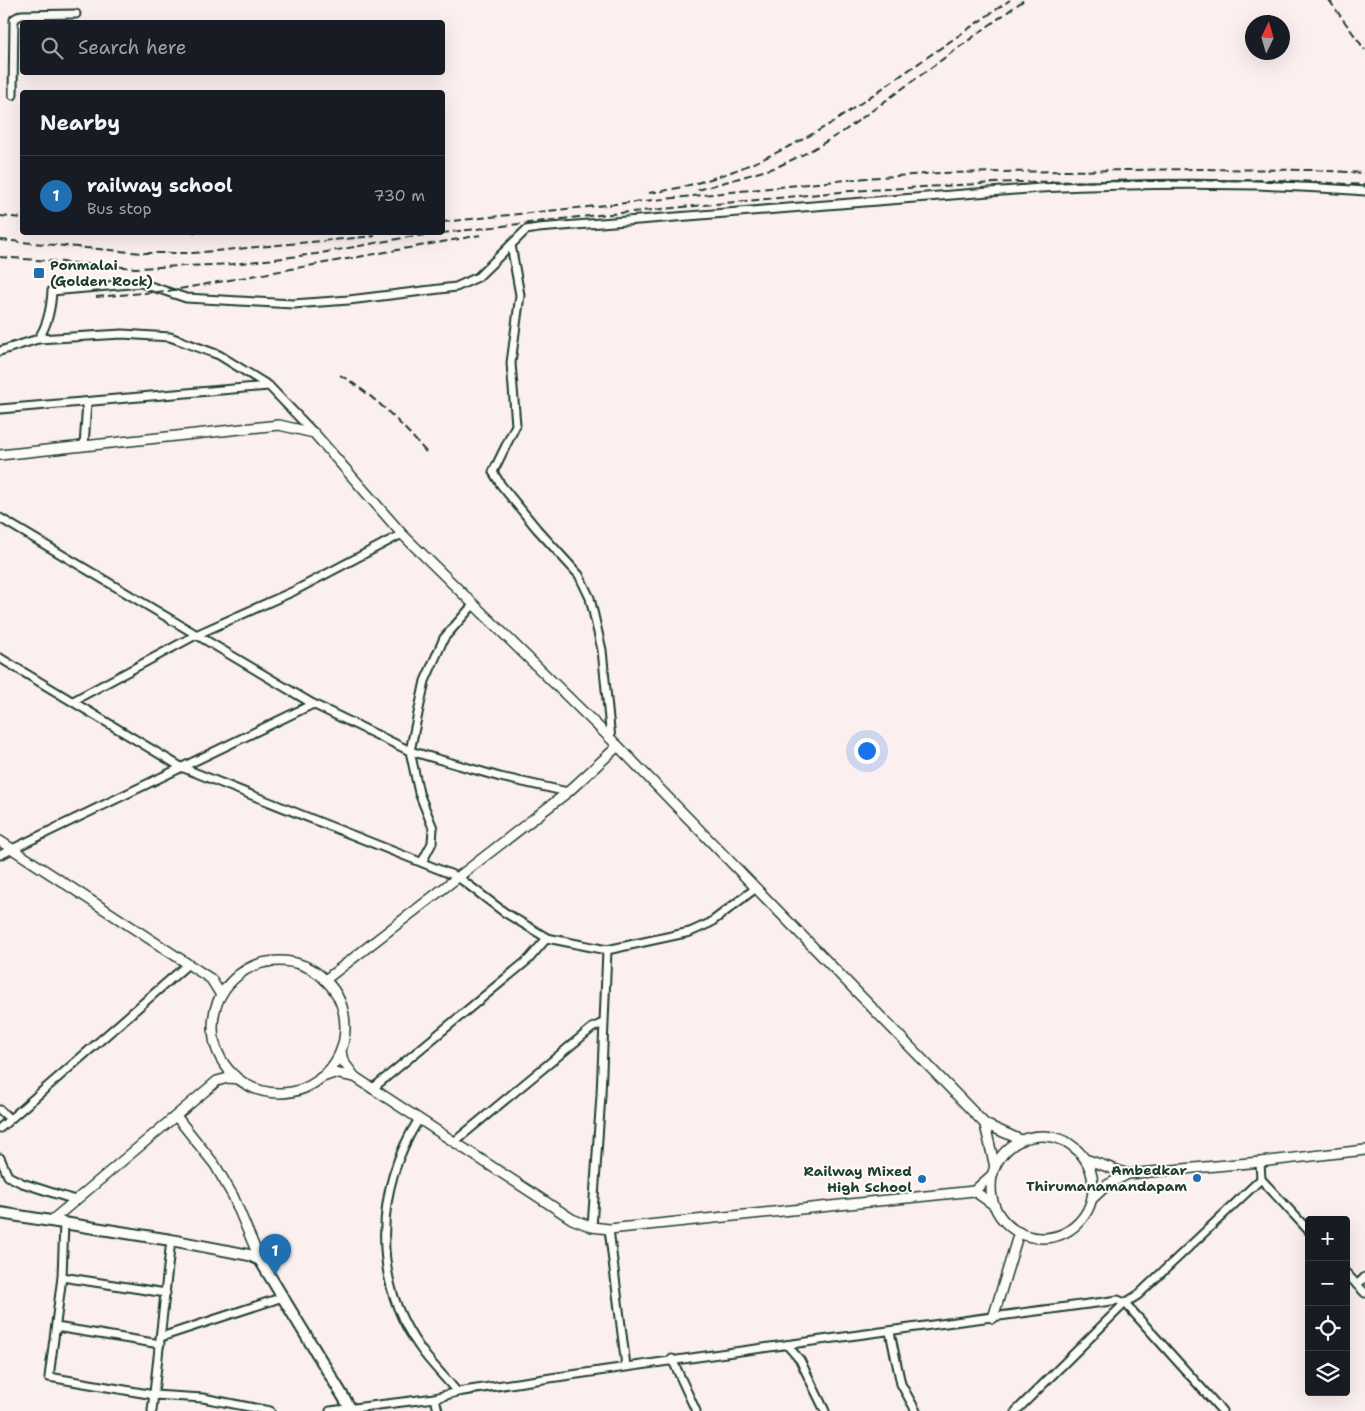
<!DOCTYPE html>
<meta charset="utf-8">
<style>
:root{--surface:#171b24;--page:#242831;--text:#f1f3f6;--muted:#9ea1a6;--line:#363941;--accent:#1f6fb2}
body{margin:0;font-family:"Shantell Sans",sans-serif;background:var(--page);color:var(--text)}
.controls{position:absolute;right:15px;bottom:15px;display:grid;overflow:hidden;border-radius:5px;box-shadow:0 5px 20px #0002}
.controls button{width:45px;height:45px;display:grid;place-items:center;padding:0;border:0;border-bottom:1px solid var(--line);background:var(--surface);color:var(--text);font:25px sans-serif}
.compass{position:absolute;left:1245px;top:15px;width:45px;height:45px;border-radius:50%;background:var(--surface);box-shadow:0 5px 20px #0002;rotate:5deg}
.you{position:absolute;left:866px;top:750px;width:18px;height:18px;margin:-12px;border:4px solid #fff;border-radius:50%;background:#1a73e8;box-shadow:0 0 0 8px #1a73e833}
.badge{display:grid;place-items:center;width:32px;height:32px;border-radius:50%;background:var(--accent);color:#fff;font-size:16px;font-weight:700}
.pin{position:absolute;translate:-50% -41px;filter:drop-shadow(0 1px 2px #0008)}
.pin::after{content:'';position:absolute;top:26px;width:18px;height:15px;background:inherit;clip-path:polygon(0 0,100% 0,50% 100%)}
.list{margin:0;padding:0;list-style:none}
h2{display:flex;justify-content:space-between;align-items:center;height:65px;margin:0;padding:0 20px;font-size:21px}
h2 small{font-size:16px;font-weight:400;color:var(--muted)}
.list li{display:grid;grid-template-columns:32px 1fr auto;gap:15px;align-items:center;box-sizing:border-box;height:80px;padding:0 20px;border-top:1px solid var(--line)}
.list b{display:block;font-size:19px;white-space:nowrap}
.list p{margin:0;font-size:16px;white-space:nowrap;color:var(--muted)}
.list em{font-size:16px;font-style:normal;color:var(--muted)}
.icon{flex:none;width:28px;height:28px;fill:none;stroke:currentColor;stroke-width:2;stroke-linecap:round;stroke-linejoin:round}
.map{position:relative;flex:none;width:1365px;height:1411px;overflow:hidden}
.search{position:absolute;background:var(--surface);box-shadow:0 5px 20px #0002;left:20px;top:20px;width:425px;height:55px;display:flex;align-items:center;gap:12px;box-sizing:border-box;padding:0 18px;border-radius:5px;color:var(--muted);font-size:19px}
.panel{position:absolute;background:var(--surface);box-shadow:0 5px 20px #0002;left:20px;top:90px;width:425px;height:145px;border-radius:5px}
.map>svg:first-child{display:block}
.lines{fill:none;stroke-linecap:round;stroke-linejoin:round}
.minor-casing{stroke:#1f3d34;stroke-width:11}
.tertiary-casing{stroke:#1f3d34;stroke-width:12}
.secondary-casing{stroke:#1f3d34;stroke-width:14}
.minor{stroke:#fdfcf7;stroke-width:7}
.tertiary{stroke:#fdfcf7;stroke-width:9}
.secondary{stroke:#fdfcf7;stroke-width:10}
.rail{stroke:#1f3d34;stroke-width:2;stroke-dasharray:8 4;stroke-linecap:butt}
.poi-dot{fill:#1f6fb2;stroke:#fdfcf7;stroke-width:2}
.labels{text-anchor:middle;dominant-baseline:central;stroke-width:4;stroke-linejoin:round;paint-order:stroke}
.poi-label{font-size:14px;font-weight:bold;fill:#1f3d34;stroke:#fdfcf7;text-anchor:end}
</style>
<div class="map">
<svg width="1365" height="1411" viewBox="0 0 1365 1411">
<rect width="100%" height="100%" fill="#fbefef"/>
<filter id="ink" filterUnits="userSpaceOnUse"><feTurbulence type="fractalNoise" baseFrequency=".02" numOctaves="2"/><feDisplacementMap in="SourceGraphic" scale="10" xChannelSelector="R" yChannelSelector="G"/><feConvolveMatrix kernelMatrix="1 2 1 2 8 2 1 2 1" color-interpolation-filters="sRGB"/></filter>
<g filter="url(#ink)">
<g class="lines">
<g class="minor-casing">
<g id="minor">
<path d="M13,95L14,19L21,15L76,14"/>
<path d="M511,245L520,295L511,363L516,425L493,472L501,485L537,529L579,575L590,598L602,650L611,739"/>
<path d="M38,339L122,334L170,337L219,355L269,386L314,433"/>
<path d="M0,351L38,339C48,325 51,309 52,291L141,283L186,298L293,304L349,300L456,287L478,277L526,230L538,228L1040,188C1148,183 1257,182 1365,191"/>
<path d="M0,409L269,386"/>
<path d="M84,446L87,402"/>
<path d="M0,518L313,704L410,751L500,777L568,792"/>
<path d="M0,658L181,767L458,877L504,912L547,938L607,950L690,932L710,923L756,888"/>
<path d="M73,701L196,635L294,591L402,534"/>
<path d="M0,855L313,704"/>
<path d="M422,862L432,843L433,828L419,793L410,751L425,681L444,638L473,605"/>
<path d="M372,1089L529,959L547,938"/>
<path d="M0,1110L10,1119"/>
<path d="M0,1128L188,964"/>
<path d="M454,1142L592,1028L603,1023"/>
<path d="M0,1158L8,1176L22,1183L75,1200"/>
<path d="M1260,1162L1261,1179"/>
<path d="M64,1223L62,1277L49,1377L154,1395L203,1398L270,1411"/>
<path d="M592,1227L601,1095L607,950"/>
<path d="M609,1229L626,1366"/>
<path d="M1346,1273L1365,1293"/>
<path d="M62,1277L166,1293"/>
<path d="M1357,1285L1365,1277"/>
<path d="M56,1327L160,1344"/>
<path d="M890,1332L901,1384L916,1411"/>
<path d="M161,1337L283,1297"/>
<path d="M787,1345L800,1360L825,1411"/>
<path d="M672,1359L696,1411"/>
<path d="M457,1392C677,1358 897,1330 1118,1300L1125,1303L1222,1411"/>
<path d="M435,1398L438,1411"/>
<path d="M152,1411L171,1240"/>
<path d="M330,1411L435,1398L457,1392C445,1377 431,1364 420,1348C371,1280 375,1188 419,1119"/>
<path d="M1016,1411L1125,1303L1138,1295L1261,1179L1309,1231"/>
</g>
</g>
<g class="tertiary-casing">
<g id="tertiary">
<path d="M0,455L279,425L314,433L402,534L618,746L985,1124L1021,1140"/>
<path d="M0,841L211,979L221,995"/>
<circle cx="279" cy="1027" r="66"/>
<path d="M325,980L568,792L618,746"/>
<path d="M341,1051L343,1061L355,1077"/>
<path d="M320,1078L334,1073L355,1077L572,1219L592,1227L609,1229L974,1191L993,1174"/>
<path d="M176,1116L215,1165L233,1196L260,1260"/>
<path d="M985,1125L995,1167"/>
<circle cx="1042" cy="1187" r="51"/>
<path d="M1088,1160L1128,1174L1260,1162L1365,1150"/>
<path d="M974,1191L994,1205"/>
<path d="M1092,1199L1107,1185L1128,1174"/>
<path d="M51,1221L217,1081L228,1078L239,1079"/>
<path d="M993,1318L1019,1232"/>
</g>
</g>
<g class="secondary-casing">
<path id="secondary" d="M0,1213L171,1240L249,1255L260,1260L352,1411"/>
</g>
<use href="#minor" class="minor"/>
<use href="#tertiary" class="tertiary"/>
<use href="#secondary" class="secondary"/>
<g class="rail">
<path d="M1329,0L1365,50"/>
<path d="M698,190L777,167L808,152L844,131L1024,0"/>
<path d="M649,193C715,184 778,155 835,121L1010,0"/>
<path d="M0,216L22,218"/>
<path d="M442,222L866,178L940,173L1194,169L1311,170L1365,173"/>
<path d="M193,232H299"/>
<path d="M0,240L142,253H193L375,236"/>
<path d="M0,257L136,268L233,264L316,254L408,237L579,217L850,191L1014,182L1279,180L1365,185"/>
<path d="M96,297L168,291L481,235"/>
<path d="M340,375C375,396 400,422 426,452"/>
</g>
</g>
</g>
<g class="poi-dot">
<rect x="33" y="267" width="12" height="12" rx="2.5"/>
<circle cx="1197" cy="1178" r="5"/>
<circle cx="922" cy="1179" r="5"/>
</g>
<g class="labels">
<g class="poi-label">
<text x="50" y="265" text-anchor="start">Ponmalai<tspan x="50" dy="16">(Golden Rock)</tspan></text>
<text x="1187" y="1170">Ambedkar<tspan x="1187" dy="16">Thirumanamandapam</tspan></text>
<text x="912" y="1171">Railway Mixed<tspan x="912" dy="16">High School</tspan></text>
</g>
</g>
</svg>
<div class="controls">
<button>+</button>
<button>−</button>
<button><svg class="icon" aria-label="locate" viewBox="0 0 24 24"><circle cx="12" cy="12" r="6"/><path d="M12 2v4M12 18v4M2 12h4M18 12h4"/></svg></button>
<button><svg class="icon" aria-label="layers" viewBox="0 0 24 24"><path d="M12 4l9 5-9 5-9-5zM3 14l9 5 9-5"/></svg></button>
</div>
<svg class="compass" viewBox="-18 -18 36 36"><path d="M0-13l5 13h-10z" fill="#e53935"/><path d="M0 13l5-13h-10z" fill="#9ea1a6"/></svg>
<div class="you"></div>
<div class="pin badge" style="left:275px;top:1275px">1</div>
<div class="search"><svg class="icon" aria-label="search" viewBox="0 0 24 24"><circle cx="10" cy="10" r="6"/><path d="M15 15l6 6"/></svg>Search here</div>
<section class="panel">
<h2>Nearby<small></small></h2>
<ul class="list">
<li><span class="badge">1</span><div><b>railway school</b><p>Bus stop</p></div><em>730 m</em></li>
</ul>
</section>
</div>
